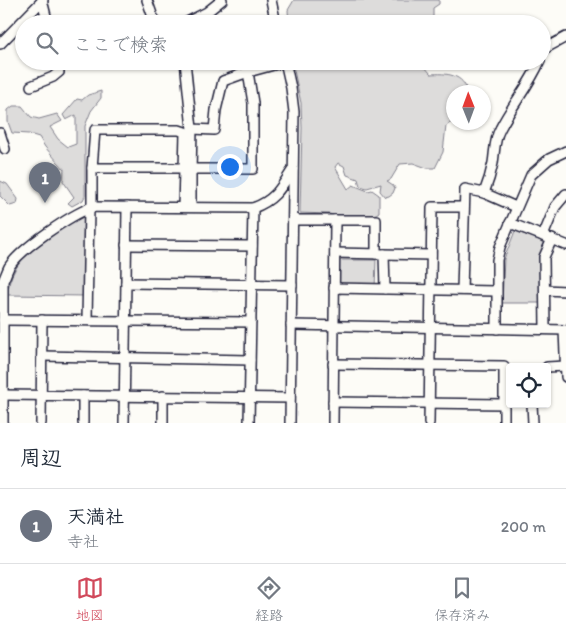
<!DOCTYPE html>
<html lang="ja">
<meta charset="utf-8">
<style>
:root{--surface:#fff;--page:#f2f2f3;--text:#1f2937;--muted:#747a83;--line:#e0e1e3;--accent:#d1495b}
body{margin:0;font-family:Itim,"Klee One",sans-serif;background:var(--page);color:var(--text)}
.controls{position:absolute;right:15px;bottom:15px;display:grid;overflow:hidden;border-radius:5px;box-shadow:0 1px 4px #0004}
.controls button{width:45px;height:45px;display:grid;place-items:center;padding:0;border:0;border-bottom:1px solid var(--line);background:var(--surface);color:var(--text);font:25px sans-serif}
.compass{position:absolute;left:446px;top:85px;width:45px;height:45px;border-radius:50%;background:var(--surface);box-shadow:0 1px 4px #0004;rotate:359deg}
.you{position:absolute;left:229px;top:166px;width:18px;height:18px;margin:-12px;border:4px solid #fff;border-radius:50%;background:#1a73e8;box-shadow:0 0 0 8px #1a73e833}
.badge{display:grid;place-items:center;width:32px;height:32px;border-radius:50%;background:var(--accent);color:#fff;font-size:16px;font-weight:700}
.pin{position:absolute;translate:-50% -41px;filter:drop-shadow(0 1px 2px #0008)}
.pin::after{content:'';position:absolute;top:26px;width:18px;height:15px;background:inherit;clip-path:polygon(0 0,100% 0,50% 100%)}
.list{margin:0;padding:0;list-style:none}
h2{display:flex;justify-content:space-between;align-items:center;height:65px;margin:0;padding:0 20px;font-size:21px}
h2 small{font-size:16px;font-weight:400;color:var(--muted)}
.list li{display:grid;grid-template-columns:32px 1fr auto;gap:15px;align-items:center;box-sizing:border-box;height:75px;padding:0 20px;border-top:1px solid var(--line)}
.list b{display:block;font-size:19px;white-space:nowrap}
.list p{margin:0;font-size:16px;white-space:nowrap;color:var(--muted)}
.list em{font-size:16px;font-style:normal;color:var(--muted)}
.icon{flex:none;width:28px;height:28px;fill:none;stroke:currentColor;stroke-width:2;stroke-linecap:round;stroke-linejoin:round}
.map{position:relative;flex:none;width:566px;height:423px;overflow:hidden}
.search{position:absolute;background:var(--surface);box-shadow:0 1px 4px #0004;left:15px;right:15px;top:15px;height:55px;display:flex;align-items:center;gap:12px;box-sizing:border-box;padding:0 18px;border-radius:28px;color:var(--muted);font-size:19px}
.sheet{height:140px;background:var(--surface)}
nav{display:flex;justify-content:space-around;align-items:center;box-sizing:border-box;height:70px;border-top:1px solid var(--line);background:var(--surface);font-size:14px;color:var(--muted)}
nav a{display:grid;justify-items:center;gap:2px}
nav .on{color:var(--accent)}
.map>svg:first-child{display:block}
.green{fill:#dddcdb;stroke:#807f8b}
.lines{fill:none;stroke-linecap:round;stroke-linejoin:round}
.minor-casing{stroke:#22223b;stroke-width:12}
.minor{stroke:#fdfcf7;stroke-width:9}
</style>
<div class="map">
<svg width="566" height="423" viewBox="0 0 566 423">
<rect width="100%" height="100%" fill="#fdfcf7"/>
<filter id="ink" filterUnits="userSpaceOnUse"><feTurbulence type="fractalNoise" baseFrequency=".02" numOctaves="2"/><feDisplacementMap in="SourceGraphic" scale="10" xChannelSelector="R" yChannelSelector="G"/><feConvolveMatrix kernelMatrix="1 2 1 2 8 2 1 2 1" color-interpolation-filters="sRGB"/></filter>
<g filter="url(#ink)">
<g class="green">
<path d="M294,0H439V4L433,8V20L431,24H289L288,10Z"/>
<path d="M292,61H413L423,65L431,74C446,73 464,74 467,92H454L453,121L446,126L443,152L435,168H427L413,163L400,164L391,179L387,181L393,185L395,188L393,193L389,196L385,197L380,191L381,184L367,188L360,186L358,179L347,175L344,166L338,163L335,167L348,189L353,185L368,191L372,190L379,195V212C366,222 349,217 334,215L329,214L300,213L302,128L301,103Z"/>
<path d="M101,91V98L91,111L85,126V196L83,200L72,206L68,203L74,197L63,181L64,169L45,147L39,137L29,134L12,133L8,122V110L13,106H22L31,117L39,119L57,114L62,121L50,127L58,139L68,147L76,144V115L66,120L63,115L77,99L82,100L88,95Z"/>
<path d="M0,181L7,184L18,199L17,204L10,206L0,196Z"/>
<path d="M84,214L87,217L86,296L8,295C7,258 55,231 84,214Z"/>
<path d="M515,231L545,242L541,258V303H502L504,259Z"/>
<path d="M333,260H376L375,288H332Z"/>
</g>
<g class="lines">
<g class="minor-casing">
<g id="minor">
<path d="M42,0L48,24"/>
<path d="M147,0L153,17L158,24"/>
<path d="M271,0L276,24"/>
<path d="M183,24L207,12L222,0"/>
<path d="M0,44L43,0"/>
<path d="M542,50L566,37"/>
<path d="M185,61L192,129L191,172"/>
<path d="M285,61L291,88L294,112L290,423"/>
<path d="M31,86L53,77L59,72L57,61"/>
<path d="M192,129L214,130L216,110L223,81L248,72L285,62"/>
<path d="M0,133L5,149"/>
<path d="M92,168H184"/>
<path d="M484,193C488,183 491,173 493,163C495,151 494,140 500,129C512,105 529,86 540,61"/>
<path d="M92,207V168L95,130H179L185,132L183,207"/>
<path d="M191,207V172L195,169H253V103L248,72"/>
<path d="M293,220H376V254"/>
<path d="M510,223L566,245"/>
<path d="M543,236L555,207L566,194"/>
<path d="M126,245L252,246"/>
<path d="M335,253L431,255"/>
<path d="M384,254L385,289"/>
<path d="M126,283L292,285"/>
<path d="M334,288L496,291"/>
<path d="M462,290L465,189L484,193L516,207"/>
<path d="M545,290L566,291"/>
<path d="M3,320L251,322"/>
<path d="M87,320L89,208"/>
<path d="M291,325L566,330"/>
<path d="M497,329V260L500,247L531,175L549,159L566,151"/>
<path d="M545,329L544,257L552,239"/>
<path d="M564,330L566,377"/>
<path d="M42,356L250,360"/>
<path d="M333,364L504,366V423"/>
<path d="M547,367L565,366"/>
<path d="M3,395L290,398"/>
<path d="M163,396V423"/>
<path d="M333,402L504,404"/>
<path d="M532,404L533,423"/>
<path d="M3,423V281C5,277 7,271 9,267C21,248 71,215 92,207L253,208C275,200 281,188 293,169"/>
<path d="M41,423L42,320"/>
<path d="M83,423V396"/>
<path d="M124,423L127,207"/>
<path d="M249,423L253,208"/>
<path d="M333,423L335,220"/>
<path d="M429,423L432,207H464"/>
</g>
</g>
<use href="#minor" class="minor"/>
</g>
</g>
</svg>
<div class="controls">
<button><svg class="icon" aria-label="locate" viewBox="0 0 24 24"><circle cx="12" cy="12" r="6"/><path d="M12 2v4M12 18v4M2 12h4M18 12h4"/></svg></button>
</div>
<svg class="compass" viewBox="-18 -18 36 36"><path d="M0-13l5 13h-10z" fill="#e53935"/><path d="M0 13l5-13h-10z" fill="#747a83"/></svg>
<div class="you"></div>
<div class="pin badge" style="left:45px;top:203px;background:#6b7280">1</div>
<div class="search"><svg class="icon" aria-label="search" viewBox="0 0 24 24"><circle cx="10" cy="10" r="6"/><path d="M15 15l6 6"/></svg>ここで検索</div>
</div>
<section class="sheet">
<h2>周辺<small></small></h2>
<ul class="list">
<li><span class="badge" style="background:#6b7280">1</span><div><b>天満社</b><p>寺社</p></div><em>200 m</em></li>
</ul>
</section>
<nav>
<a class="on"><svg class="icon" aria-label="map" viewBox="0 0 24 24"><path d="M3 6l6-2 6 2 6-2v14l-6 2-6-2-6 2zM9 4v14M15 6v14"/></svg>地図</a>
<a><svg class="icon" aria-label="directions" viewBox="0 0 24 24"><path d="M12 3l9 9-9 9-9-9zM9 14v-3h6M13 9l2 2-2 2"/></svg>経路</a>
<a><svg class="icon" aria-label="saved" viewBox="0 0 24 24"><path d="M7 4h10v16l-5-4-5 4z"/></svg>保存済み</a>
</nav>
